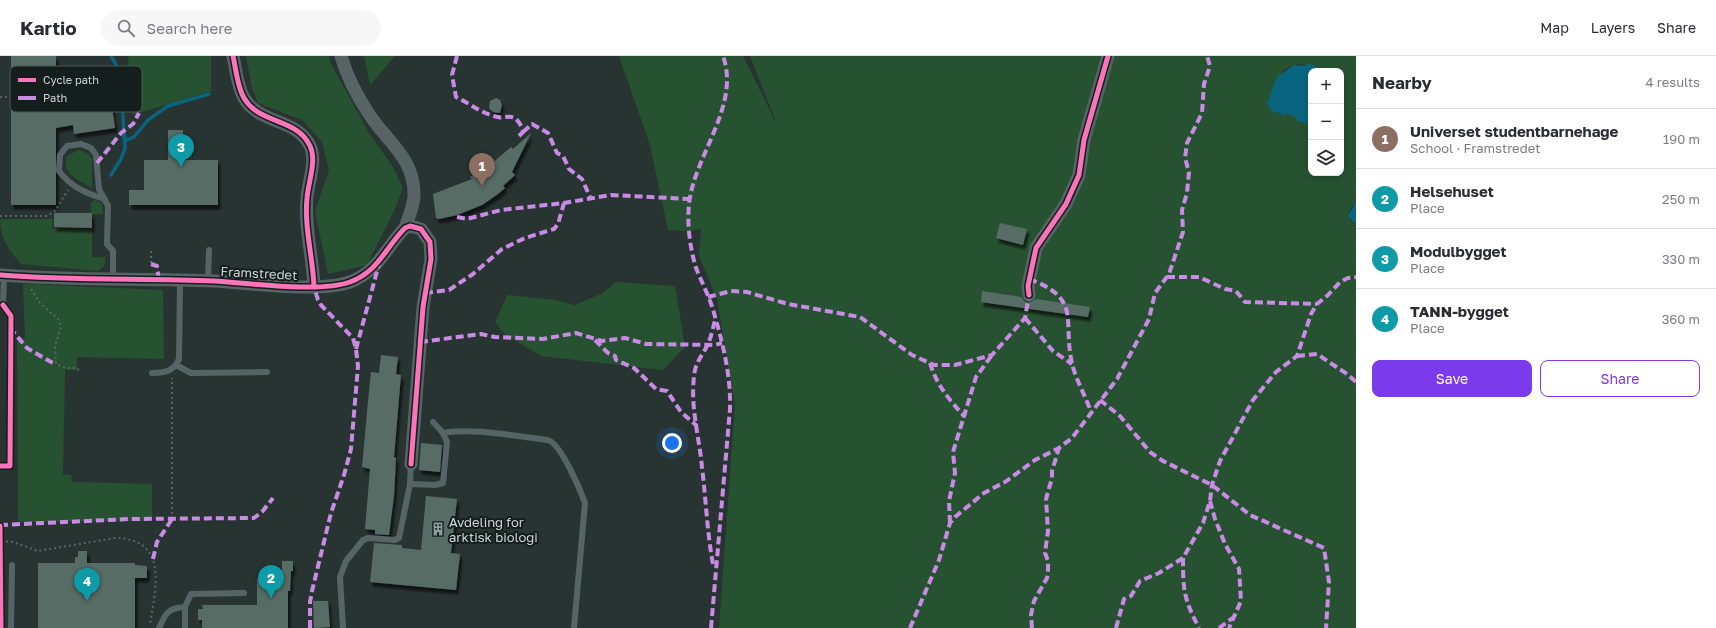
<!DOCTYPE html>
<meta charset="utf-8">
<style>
:root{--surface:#fff;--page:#f7f7f7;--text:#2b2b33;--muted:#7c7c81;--line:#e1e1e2;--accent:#7c3aed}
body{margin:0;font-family:"Golos Text",sans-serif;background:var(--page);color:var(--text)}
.controls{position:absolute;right:12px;top:12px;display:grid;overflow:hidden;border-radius:8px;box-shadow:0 2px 6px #0003}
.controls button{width:36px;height:36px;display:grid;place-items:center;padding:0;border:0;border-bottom:1px solid var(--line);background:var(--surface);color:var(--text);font:20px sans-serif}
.you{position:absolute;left:672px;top:387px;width:14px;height:14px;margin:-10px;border:3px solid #fff;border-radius:50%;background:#1a73e8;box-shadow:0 0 0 6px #1a73e833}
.badge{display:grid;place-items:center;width:26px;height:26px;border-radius:50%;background:var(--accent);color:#fff;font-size:13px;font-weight:700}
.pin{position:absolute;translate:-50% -33px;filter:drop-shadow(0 1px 2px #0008)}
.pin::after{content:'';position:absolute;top:21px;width:14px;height:12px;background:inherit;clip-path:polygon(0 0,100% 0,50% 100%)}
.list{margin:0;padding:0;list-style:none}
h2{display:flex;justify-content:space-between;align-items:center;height:52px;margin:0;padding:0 16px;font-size:17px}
h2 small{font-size:13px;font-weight:400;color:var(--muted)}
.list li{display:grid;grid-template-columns:26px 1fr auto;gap:12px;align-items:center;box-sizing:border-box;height:60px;padding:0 16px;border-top:1px solid var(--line)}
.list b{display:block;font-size:15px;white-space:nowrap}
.list p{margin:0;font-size:13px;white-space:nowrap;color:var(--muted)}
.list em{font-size:13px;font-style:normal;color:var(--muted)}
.actions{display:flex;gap:8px;padding:12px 16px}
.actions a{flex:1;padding:9px 0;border:1px solid var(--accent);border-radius:8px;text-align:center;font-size:14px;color:var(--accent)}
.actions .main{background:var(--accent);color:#fff}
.icon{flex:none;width:22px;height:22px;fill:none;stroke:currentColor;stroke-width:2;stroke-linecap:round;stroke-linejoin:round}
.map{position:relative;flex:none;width:1356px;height:572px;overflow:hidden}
header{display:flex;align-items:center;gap:24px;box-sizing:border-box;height:56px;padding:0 20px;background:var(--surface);border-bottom:1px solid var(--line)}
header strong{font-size:19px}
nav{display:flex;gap:22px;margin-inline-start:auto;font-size:14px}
.search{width:280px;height:36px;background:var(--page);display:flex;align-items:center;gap:10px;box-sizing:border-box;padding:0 14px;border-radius:22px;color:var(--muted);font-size:15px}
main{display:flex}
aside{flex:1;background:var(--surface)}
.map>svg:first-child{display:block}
.green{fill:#275231;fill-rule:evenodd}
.water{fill:#09647f}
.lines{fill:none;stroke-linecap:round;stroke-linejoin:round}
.stream{stroke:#09647f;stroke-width:3.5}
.building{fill:#566c65;filter:url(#shadow)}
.path{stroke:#5a6465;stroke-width:2;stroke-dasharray:2 3;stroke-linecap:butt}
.service{stroke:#576465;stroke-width:6}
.minor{stroke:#576465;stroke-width:13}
.quiet{stroke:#ca8be6;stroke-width:4;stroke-dasharray:8 4;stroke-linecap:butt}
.cycleway-casing{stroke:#141e1d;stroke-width:8}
.cycleway{stroke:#fb73b8;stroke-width:5}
.labels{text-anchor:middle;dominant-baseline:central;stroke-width:4;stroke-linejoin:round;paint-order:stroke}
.street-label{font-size:13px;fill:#cad7d5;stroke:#141e1d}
.poi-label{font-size:13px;fill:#cad7d5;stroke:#141e1d;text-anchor:start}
.key{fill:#141e1d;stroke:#4b5654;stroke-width:1}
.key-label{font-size:11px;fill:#cad7d5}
</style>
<header>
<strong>Kartio</strong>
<div class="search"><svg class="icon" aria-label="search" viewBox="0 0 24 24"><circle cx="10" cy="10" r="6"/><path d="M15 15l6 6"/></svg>Search here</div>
<nav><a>Map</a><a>Layers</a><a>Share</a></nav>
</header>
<main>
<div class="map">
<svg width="1356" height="572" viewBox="0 0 1356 572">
<defs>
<filter id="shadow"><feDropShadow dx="2.5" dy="4.5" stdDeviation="1" flood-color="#0009"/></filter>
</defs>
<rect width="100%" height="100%" fill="#283432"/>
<g class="green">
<path d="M128,0H211V35L133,59Z"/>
<path d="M246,0H329L330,6L369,77L393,111L403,132L394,155L367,209L328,218L315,155L329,115L322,86L302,64L258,47L252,32Z"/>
<path d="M364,0H395L370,29Z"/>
<path d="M619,0H743L778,71L750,0H1356V146L1348,157L1351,165L1356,168V572H719L735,349L717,243L699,200L701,173L690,175L668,174L650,89ZM1300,8L1306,10L1308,8L1326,15H1341V22L1344,23L1341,27V117H1311V67H1302L1295,60L1287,56L1285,60L1277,56L1269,42C1280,28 1275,11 1300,8Z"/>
<path d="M78,94L87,97L92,102V132C79,124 60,118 67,100Z"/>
<path d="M95,144L102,147L103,158H91V147Z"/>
<path d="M0,163H53L52,172L92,173V201H105V209L98,215L21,208C9,194 0,183 0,163Z"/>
<path d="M616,226L675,230L685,291L663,314L541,300L506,279L495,266L507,239L555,244L575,249L603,237Z"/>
<path d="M23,228L163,234L164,303L77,301V314H65L63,419H71L72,426L152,428V465L18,466L17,282H25Z"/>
</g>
<g class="water">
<path d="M1308,7L1326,15H1311V67C1303,67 1298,67 1294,60L1287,57L1285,60L1277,56L1274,57L1267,48L1277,21L1294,9L1306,10Z"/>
<path d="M1356,146V168L1352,165L1348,159Z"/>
</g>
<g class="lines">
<g class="stream">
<path d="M124,81L127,84L134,81L148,64L168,50L209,38"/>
<path d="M111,119L121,103L125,92L120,15L111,0"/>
</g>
</g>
<g class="building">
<path d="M11,0H56V13H62V17L71,22L73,37L106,32L107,43H111L115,72L74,78L73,69L56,72V149H11Z"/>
<path d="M496,42L500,44L502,49L500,57L493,56L489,52L490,45Z"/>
<path d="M168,74H183V104H218V149H129V134H144V104H168Z"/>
<path d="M531,77L512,116L515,119L503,130L505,132L498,138L482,149L457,159L439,163L436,162L433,138L472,123L470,121L482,113L483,115L511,91L513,93Z"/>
<path d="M54,157H92V172L54,171Z"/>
<path d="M1000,167L1027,173L1023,189L996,182Z"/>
<path d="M982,235L1021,241L1025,246L1029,247L1036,243L1090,251L1088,261L981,246Z"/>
<path d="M381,299L398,301L396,318L401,319L394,401L396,402L394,440L389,479L375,478V474L365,473L370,413L362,411L368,345L371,316L379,317Z"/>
<path d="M421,387L442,389L440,416L419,414Z"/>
<path d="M426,440L457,443L451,497L460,498L456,534L370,526L374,487L402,489V492L421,494Z"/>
<path d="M78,495H87V507H135V509L147,510V522H135V572H38V507H75V501H78Z"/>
<path d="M282,505H293V515H291L290,535H288V572H202V564H198V553H203L202,549H257V523H282Z"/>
<path d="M313,545H328L330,571L314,572Z"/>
</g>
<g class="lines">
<g class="path">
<path d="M0,41H11"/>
<path d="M0,160H47L55,155L68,134"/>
<path d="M151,195V208"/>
<path d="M31,233L40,247L59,264L61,270L55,290L56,308L66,312H77L80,316"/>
<path d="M172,463V322"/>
<path d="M1,485L13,486L38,495L115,482C170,483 155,533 150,569"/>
</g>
<g class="service">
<path d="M105,143C87,138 71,131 59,115L60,99L67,90L81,88L91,92L96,99L99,133L108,150L107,188L113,195V223"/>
<path d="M208,225L209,194"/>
<path d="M0,249H3L4,219"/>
<path d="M176,309L191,317L267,316"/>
<path d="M152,317C165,317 174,315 179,303L180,225"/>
<path d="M443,377C469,371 520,381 548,384C561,388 580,433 585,447L574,572"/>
<path d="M410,428L435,429L443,427L447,386L443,377L433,366"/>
<path d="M11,572L12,509"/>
<path d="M159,572C166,557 168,552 185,551"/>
<path d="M185,572V551L191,538L244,537"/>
<path d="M343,572L340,521L346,505L363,484L368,482L395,484L399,482L410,428L411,408"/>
</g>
<g class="minor">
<path d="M233,0C236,13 237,30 244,42C259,68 295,62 309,88C318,103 308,126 307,142C304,171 313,201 314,231"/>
<path d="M341,0C347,21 357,40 369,58C387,86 415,102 414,140C414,150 408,162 405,172"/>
<path d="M0,219C71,225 143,222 214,225C250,227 318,237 350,226C379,215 385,192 405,172L410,170L421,173L430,186L431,203L423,251L411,408"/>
<path d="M1029,239L1028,230L1036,192L1066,148L1079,119L1084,84L1108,0"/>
</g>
<g class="quiet">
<path d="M457,0L452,19L456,41C471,48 482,58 498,61C504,63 510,58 516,63C519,66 523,72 523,76L517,82"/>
<path d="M523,76L532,68L548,77L557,97L563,100L569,113L582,123L590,141"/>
<path d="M97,107L121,77L133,68L139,57"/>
<path d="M457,161L467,163L501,154L564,147L611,139L689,143"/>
<path d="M151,208L157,210L159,225"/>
<path d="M1167,221H1199L1225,233L1236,235L1245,246L1317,248"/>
<path d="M1029,223C1083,243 1062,264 1072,307C1075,322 1086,341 1091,356"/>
<path d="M425,237L449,234L473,218L502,193L525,182L554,173L558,168L564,147"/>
<path d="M708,241L731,235L747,236L788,248L860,261L912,299L934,309H955L992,299L1025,262L1029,239"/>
<path d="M1025,262L1053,295L1072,308"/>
<path d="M10,272L27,292L51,306L56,308"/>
<path d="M595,284L608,297L615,300L616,304L634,312L656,333L667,335L681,356L697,370"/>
<path d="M420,286L481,278L495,281L543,283L576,277L602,285L625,282L646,288L715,289L722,287"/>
<path d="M356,293L379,208"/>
<path d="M1297,300L1317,298L1347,318L1356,326"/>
<path d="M930,307C936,328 950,345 965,361"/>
<path d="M1100,344L1120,360L1150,396L1163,405L1212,429L1250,459L1324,492L1329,526L1326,572"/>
<path d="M1210,445L1215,463L1225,488L1239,513L1241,545L1229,572"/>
<path d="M950,467L949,445L955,417L953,396L976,321L992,299"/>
<path d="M0,469L130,463L254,462L262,456L273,442"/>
<path d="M1183,502C1183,535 1184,543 1199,572"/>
<path d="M153,503L157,486L172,463"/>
<path d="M713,508C707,476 706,444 702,411C699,379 689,347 695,314C697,305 703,298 707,290C711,282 713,272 715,264"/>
<path d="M310,572V546L312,535L331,457L344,419L351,393L358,310L356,293L353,282L321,249L318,244L314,231"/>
<path d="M711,572L730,353C731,320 723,288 714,257C710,242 702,227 696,212C690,192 687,169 689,149C693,101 741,50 723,0"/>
<path d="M910,572L939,504L950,467L955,461L984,437L1005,426L1035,404L1059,392L1072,382L1117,323L1149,263L1155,237L1169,218L1183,176L1182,154L1187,137L1189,116L1185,102L1187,87L1202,57L1204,28L1210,10L1207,0"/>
<path d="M1032,572L1031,559L1034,545L1047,522L1048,514V505L1045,497L1048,475L1046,443L1052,422V415L1059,392"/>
<path d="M1116,572L1124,543L1131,540L1140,525L1159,517L1183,502L1203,467L1210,445L1212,429L1220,405L1253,344L1276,316L1297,300L1311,258L1317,248L1328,239L1340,226L1348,222L1356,221"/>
<path d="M1219,572L1234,561"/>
</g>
<g class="cycleway-casing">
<g id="cycleway">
<path d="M233,0C236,13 237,30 244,42C259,68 295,62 309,88C318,103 308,126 307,142C304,171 313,201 314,231"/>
<path d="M0,219C71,225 143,222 214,225C250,227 318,237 350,226C379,215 385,192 405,172L410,170L421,173L430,186L431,203L423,251L411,408"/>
<path d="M1029,239L1028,230L1036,192L1066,148L1079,119L1084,84L1108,0"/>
<path d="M0,410H10L11,260L3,249"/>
<path d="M0,470L1,572"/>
</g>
</g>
<use href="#cycleway" class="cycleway"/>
</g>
<defs>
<g id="building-bare" transform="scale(1.08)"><path d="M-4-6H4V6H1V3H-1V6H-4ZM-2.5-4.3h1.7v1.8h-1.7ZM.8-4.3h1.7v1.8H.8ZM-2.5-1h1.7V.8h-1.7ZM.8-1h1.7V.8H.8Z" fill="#919e9c" stroke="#141e1d" stroke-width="2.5" paint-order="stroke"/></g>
</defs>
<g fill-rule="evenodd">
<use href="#building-bare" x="438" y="473"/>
</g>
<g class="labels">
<g class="street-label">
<text transform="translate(259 217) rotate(3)">Framstredet</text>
</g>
<g class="poi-label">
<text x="449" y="466">Avdeling for<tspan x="449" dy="15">arktisk biologi</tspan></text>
</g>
</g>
<rect x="10" y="10" width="132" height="46" rx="6" class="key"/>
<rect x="18" y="22" width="18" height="4" fill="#fb73b8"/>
<rect x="18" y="40" width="18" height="4" fill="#ca8be6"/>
<g class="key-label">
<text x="43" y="28">Cycle path</text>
<text x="43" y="46">Path</text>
</g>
</svg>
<div class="controls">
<button>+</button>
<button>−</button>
<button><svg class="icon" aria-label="layers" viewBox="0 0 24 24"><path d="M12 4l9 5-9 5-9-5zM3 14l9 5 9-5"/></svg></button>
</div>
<div class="you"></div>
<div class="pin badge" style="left:482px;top:130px;background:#8d6e63">1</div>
<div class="pin badge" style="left:271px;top:542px;background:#0f9aa8">2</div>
<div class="pin badge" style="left:181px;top:111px;background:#0f9aa8">3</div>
<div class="pin badge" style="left:87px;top:545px;background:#0f9aa8">4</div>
</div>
<aside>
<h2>Nearby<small>4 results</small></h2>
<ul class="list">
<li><span class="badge" style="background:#8d6e63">1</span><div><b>Universet studentbarnehage</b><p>School · Framstredet</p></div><em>190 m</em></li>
<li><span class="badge" style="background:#0f9aa8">2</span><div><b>Helsehuset</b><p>Place</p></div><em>250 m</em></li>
<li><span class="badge" style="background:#0f9aa8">3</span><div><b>Modulbygget</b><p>Place</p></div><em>330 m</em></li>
<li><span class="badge" style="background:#0f9aa8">4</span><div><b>TANN-bygget</b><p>Place</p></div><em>360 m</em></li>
</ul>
<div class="actions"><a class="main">Save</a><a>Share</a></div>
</aside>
</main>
